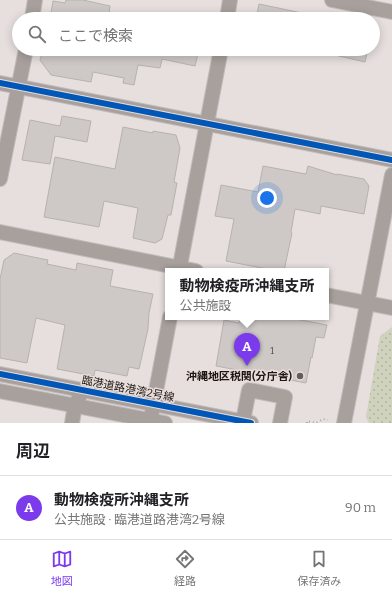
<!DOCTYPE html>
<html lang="ja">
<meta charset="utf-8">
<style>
:root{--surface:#fff;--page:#f6f6f6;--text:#202124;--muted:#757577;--line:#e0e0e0;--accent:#7c3aed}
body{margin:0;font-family:Bitter,"Noto Sans JP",serif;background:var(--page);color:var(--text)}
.you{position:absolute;left:267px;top:198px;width:14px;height:14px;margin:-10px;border:3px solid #fff;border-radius:50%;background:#1a73e8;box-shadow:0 0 0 6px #1a73e833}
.badge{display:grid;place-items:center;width:26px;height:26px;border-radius:50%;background:var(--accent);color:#fff;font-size:13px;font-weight:700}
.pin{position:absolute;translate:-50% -33px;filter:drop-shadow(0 1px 2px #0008)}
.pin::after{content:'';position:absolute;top:21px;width:14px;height:12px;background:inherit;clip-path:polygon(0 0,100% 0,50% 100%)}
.popup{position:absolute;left:165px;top:268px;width:164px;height:52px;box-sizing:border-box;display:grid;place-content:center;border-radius:0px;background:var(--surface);filter:drop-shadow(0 1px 3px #0005);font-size:13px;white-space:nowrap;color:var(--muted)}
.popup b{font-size:15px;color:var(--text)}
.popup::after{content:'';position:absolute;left:50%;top:100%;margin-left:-8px;border:8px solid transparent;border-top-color:var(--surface)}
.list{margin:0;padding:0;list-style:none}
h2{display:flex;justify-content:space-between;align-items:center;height:52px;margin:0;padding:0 16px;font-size:17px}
h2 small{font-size:13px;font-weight:400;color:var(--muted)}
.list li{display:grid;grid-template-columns:26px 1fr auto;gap:12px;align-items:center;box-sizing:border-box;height:64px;padding:0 16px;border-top:1px solid var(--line)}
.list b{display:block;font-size:15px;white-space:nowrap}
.list p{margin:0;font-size:13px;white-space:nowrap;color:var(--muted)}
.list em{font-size:13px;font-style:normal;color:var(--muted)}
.icon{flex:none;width:22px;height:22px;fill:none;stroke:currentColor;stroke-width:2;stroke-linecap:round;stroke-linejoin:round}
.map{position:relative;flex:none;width:392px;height:423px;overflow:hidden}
.search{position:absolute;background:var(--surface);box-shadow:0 2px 10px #0003;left:12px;right:12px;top:12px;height:44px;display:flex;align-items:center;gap:10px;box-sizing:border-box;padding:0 14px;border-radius:22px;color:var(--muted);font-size:15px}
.sheet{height:116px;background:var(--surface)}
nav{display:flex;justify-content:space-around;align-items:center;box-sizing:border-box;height:56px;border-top:1px solid var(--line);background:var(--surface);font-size:11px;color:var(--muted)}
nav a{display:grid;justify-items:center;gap:2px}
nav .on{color:var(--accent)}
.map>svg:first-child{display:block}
.park{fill:url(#park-dots)}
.building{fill:#cec9c7;stroke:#b7b2b0}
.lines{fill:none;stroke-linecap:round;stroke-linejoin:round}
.minor-casing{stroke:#c1bcbb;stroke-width:16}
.path{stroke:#aca6a4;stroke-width:2;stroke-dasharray:1 3;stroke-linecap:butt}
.minor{stroke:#a8a09d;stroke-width:14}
.cycleway-casing{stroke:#e9deda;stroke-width:8}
.cycleway{stroke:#0057b8;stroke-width:6}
.poi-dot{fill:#625d5b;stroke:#e9deda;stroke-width:1.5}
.labels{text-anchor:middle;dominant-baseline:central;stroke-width:3;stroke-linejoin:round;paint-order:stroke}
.number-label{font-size:9px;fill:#494442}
.poi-label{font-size:11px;font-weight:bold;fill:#1b1715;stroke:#e9deda;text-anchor:end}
.street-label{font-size:11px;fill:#1b1715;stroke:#e9deda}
</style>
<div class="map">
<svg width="392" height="423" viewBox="0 0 392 423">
<defs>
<pattern id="park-dots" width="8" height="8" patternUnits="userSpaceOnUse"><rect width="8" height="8" fill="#cfd2bc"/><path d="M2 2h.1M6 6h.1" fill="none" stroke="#b1b4a1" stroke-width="1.8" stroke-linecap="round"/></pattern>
</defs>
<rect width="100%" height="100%" fill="#e6dfde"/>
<path class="park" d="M392,327V423H369L366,417L380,336Z"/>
<g class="building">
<path d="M66,0H83L110,6L108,19H50L53,1L65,3Z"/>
<path d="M259,4L307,14V19H256Z"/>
<path d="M43,49H199L195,66L162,59L160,68L138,65L134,85L123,83L124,78L93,72L91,82L51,75L40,60Z"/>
<path d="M326,49H368L365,62L326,53Z"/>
<path d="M62,116L91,121L87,142L55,136L50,164L22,160L30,120L60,126Z"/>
<path d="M123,127L153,133V131L176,135L180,148L174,182L177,183L171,215H168L162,239L155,243L133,238L138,208L104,201L99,227L44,217L55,157L115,169Z"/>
<path d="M263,166L306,174L308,166L337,175V174L364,179L369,186L364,214L321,206L320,214L295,209L291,232L292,233L284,271H277L226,261L234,219L215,216L221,185L258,192Z"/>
<path d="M14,253L48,260L47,264L76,270L77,263L113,270L110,286L153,294L149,313L148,329L139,369L129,367L127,376L95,370L94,376L57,369L65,325L36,318L27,363L0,358V279L4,260Z"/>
<path d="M241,317H286L327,325L324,338L316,337L312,358L311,357L306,383L216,366L224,320L239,323Z"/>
</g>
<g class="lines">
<g class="minor-casing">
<g id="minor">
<path d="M332,0L392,12"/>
<path d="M32,19L35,0"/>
<path d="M227,19L230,0"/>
<path d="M0,83L392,160"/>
<path d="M0,179L26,49"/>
<path d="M0,232L196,271"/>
<path d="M179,271L221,49"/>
<path d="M326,295L392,308"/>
<path d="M0,374L251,423"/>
<path d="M0,391L165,423"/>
<path d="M152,412L170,317"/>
<path d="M243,421L249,390L285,397L280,423"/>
<path d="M72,423L75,405L79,398"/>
<path d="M344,423L392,175"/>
</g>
</g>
<path class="path" d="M307,423V421L316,423L323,419L328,420"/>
<use href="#minor" class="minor"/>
<g class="cycleway-casing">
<g id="cycleway">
<path d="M0,83L392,160"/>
<path d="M0,374L251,423"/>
</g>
</g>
<use href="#cycleway" class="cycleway"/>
</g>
<circle class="poi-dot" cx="300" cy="376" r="4"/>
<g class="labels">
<g class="number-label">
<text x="272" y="351">1</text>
</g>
<g class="poi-label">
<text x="292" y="376">沖縄地区税関(分庁舎)</text>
</g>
<g class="street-label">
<text transform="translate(128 389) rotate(11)">臨港道路港湾2号線</text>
</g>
</g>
</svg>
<div class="you"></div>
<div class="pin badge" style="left:247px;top:366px">A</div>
<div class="popup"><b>動物検疫所沖縄支所</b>公共施設</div>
<div class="search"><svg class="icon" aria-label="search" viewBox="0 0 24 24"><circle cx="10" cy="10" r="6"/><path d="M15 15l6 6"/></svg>ここで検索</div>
</div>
<section class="sheet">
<h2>周辺<small></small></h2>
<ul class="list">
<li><span class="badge">A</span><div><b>動物検疫所沖縄支所</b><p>公共施設 · 臨港道路港湾2号線</p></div><em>90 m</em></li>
</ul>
</section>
<nav>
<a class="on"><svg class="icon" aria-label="map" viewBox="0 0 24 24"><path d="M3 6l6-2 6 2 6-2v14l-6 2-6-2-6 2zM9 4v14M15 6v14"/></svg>地図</a>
<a><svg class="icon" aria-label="directions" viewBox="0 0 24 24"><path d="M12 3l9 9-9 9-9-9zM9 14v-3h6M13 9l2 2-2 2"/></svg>経路</a>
<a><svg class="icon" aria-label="saved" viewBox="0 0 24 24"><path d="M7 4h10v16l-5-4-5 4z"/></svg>保存済み</a>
</nav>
